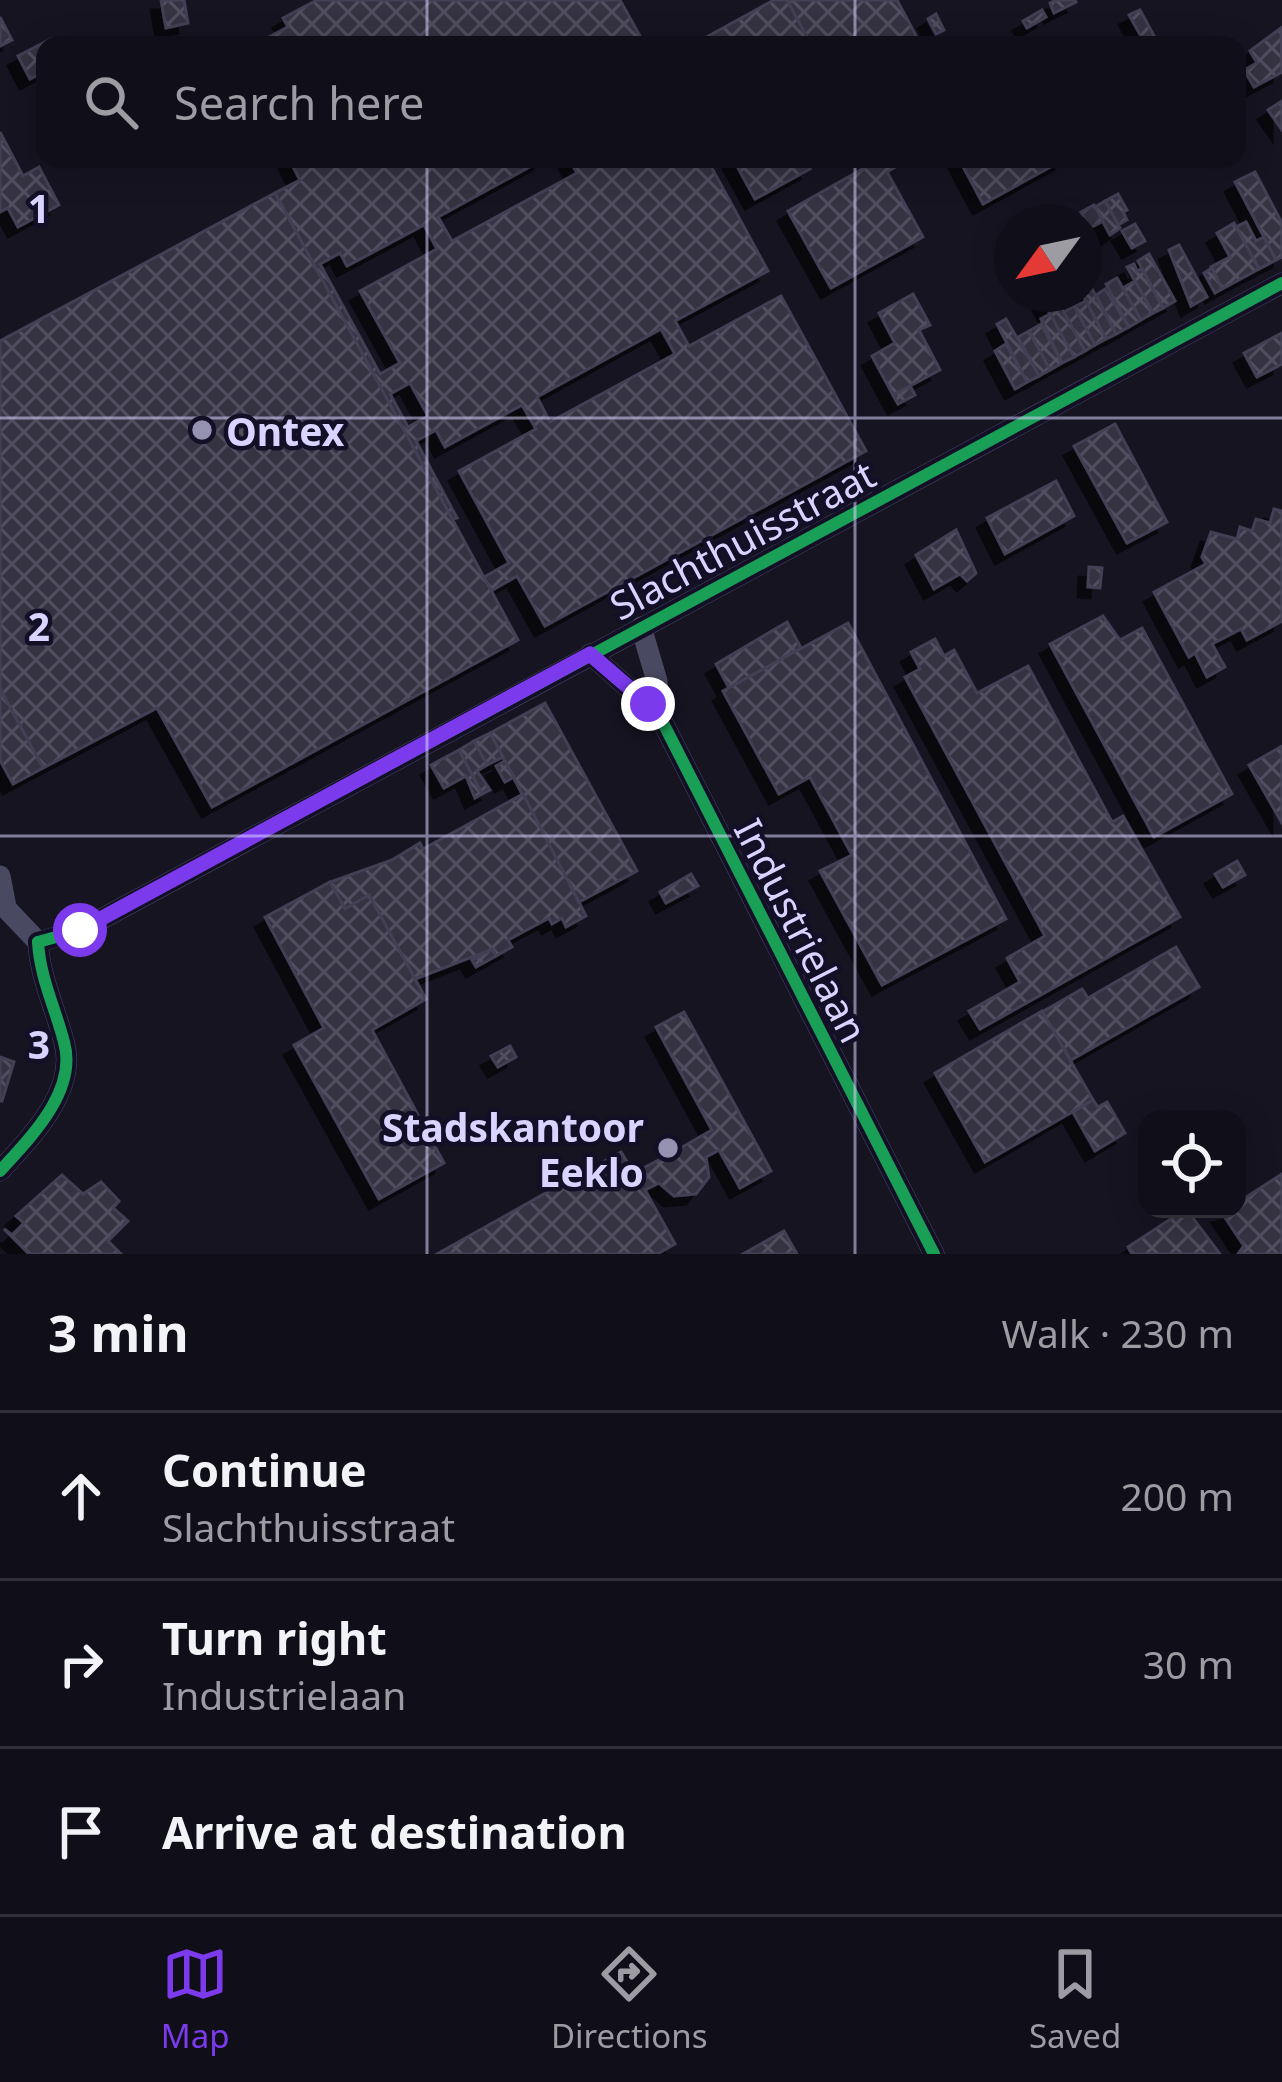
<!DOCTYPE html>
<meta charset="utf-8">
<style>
:root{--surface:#100f19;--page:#191822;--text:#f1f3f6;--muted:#9c9ca2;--line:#302f38;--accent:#7c3aed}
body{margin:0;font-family:"Noto Sans",sans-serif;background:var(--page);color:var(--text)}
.controls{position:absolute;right:36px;bottom:36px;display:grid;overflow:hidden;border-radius:24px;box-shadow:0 6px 30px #0003}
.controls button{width:108px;height:108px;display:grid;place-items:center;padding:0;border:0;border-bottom:3px solid var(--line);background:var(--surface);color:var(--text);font:60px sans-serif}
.compass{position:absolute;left:994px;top:204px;width:108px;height:108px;border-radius:50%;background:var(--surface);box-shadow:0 6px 30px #0003;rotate:237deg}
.stop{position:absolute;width:36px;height:36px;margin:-27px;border:9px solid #7c3aed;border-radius:50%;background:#fff}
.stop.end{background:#7c3aed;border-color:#fff;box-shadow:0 3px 12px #0008}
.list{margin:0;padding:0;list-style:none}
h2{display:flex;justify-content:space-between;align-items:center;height:156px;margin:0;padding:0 48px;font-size:51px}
h2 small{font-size:39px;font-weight:400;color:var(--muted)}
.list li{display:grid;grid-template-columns:78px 1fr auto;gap:36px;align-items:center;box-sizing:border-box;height:168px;padding:0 48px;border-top:3px solid var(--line)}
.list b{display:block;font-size:45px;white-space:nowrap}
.list p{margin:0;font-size:39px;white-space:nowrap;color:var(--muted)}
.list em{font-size:39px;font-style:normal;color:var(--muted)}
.icon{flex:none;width:66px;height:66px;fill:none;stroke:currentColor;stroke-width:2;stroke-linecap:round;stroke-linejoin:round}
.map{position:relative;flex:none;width:1282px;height:1254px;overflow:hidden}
.search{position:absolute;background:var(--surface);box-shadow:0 6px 30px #0003;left:36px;right:36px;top:36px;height:132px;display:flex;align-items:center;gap:30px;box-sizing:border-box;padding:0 42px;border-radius:24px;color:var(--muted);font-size:45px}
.sheet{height:660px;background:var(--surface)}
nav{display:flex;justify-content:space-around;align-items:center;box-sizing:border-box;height:168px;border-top:3px solid var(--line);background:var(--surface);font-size:33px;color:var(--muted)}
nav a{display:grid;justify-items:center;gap:6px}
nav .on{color:var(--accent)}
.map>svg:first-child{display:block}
.building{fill:url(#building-cross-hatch);stroke:#433f54;stroke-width:3;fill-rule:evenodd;filter:url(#shadow)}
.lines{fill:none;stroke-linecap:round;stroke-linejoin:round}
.minor{stroke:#4a4962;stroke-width:21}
.cycleway-casing{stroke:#130f26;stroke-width:20}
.cycleway{stroke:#1a9f57;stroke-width:12}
.route{stroke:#7c3aed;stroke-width:15}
.grid{fill:none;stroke:#d9d4ff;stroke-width:3;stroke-opacity:0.55}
.poi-dot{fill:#9591b1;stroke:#130f26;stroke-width:4.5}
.labels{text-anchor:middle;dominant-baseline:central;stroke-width:9;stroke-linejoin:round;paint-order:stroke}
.poi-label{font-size:39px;font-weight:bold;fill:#d9d4ff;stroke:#130f26;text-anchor:start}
.street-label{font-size:39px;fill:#d9d4ff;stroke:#130f26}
.grid-label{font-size:39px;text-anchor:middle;font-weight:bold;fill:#d9d4ff;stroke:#130f26;stroke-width:9;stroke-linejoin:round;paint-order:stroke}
</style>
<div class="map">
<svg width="1282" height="1254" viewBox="0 0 1282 1254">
<defs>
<pattern id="building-cross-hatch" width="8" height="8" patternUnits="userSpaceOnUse" patternTransform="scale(3)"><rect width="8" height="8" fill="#343243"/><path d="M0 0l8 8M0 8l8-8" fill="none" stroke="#514f5f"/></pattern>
<filter id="shadow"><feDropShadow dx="-10" dy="10" stdDeviation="0" flood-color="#0009"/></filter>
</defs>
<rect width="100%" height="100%" fill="#161421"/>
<g class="building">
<path d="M161,0H184L188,23L166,28Z"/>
<path d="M317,0H620L645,45H254L288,27L283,18Z"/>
<path d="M787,0H897L921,45H811Z"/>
<path d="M787,0L811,45H692L774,0Z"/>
<path d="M1056,0H1075L1076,2L1054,13L1050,3Z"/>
<path d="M1042,10L1046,17L1027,28L1023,21Z"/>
<path d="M1140,10L1159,45H1146L1129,15Z"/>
<path d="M936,14L944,30L936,34L928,19Z"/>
<path d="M0,17L12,40L0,46Z"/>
<path d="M1281,28L1282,72L1254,87L1244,70L1257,63L1250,51Z"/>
<path d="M51,39L54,45H45L40,54L45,71L30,79L18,56Z"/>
<path d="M1282,101V130L1268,110Z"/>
<path d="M0,132L23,176L39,167L59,205L18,227L8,208L0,212Z"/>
<path d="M289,159H544L438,217L452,241L577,173L569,159H586L590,166L603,159H707L768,271L675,321L689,346L781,296L866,451L545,626L517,576L491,591L484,577L509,563L459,471L536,429L522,405L445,447L436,430L416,441L457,518L452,519L275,193L300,180ZM424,225L437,249L360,291L400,363L380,374L320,264L340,253L347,266ZM661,329L675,354L550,422L537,397ZM410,383L428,416L408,427L390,394Z"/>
<path d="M733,159H818L808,165L810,169L755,199Z"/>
<path d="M896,159L899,165L887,172L923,237L831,288L788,211L880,159Z"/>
<path d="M959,159H1065L983,204Z"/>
<path d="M1255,172L1282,223V257L1276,260L1235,182Z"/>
<path d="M275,193L518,640L212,807L157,708L43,768L0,688V341Z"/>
<path d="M1118,194L1127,210L1123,212L1127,220L1118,225L1105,201Z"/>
<path d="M1105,201L1120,228L1110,235L1095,207Z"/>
<path d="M1094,205L1103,221L1090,228L1081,212Z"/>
<path d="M1246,222L1256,241L1264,237L1276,260L1259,269L1236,227Z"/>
<path d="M1234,223L1259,269L1222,289L1211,267L1230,257L1217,233Z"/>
<path d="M1135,224L1145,241L1132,248L1122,231Z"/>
<path d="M1179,245L1207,297L1191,306L1169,250Z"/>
<path d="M1149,254L1175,301L1163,308L1138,261Z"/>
<path d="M1134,264L1137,271L1142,269L1163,308L1153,313L1127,267Z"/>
<path d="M1212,268L1222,289L1215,293L1204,273Z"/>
<path d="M1117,278L1141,320L1129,327L1106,284Z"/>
<path d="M1135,281L1153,313L1141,320L1123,288Z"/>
<path d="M1091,287L1116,334L1106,339L1082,294Z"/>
<path d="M1105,289L1129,327L1116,334L1096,295Z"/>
<path d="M913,294L930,325L919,330L940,370L893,395L872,356L895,343L879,313Z"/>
<path d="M1054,295L1085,351L1074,357L1043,301Z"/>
<path d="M1086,301L1106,339L1095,345L1074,307Z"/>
<path d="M1074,306L1095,345L1085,351L1064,312Z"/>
<path d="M1050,314L1074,357L1062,363L1041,319Z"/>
<path d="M1006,319L1039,376L1027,382L997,324Z"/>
<path d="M1041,324L1062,363L1050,370L1029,331Z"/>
<path d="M1029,331L1050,370L1039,376L1018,337Z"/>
<path d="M1282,333V364L1257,377L1244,353Z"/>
<path d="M1006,344L1027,382L1015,389L995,351Z"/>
<path d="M910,386L915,395L898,404L893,395Z"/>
<path d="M1115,424L1167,522L1127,543L1074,446Z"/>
<path d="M1056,481L1074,516L1005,554L987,518Z"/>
<path d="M1274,509L1282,511V621L1247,640L1241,629L1212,644L1225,667L1207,677L1195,653L1189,657L1154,592L1206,564L1202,557L1211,532L1237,539L1240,527L1252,531L1256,519L1270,523Z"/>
<path d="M956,530L976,573L967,581L960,574L934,589L916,555Z"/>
<path d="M1089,567L1102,568L1100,588L1088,587Z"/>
<path d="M1103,616L1120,640L1142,628L1232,794L1154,837L1050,644Z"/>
<path d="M787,622L801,648L729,688L716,664Z"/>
<path d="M848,623L1006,919L882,985L820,871L852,855L810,777L779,794L723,691Z"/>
<path d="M935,639L944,656L954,650L977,693L1028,666L1112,822L1123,816L1180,917L980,1029L969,1011L1020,982L1007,958L1045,936L905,677L920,669L911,652Z"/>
<path d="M0,689L43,768L13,784L0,760Z"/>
<path d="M545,703L637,871L579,902L490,733Z"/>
<path d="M490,733L503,757L487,765L474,741Z"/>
<path d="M474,741L487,765L477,771L490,790L482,794L459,750Z"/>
<path d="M1282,746V823L1249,765Z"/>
<path d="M459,750L482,794L475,798L466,776L444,788L431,765Z"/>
<path d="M505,761L514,777L505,782L496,766Z"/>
<path d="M523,794L586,916L566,927L562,918L552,924L549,918L508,940L512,947L496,956L492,949L415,979L369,895L345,909L330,882L392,860L420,843L423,849Z"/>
<path d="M1237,861L1245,875L1223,887L1215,874Z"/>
<path d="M691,874L698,886L666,903L660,892Z"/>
<path d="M330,882L345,909L369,895L426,999L372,1030L444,1163L379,1199L294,1045L324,1028L265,917Z"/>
<path d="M1176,947L1199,987L1071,1060L1042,1012L1082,989L1088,998Z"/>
<path d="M492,949L496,956L476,967L472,960Z"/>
<path d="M1042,1011L1093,1100L985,1162L935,1073Z"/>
<path d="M684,1012L771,1171L740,1188L719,1150L706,1157L709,1177L696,1194L674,1196L659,1183L645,1190L675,1244L657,1254H437L576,1176L582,1185L588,1182L583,1173L621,1152L634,1173L668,1155L672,1145L677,1150L712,1130L656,1027Z"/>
<path d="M510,1046L516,1057L498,1067L491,1056Z"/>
<path d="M0,1057L14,1062L2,1101H0Z"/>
<path d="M1093,1100L1098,1107L1107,1102L1125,1133L1095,1151L1073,1112Z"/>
<path d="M1282,1174V1254H1238L1244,1246L1222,1213L1237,1209V1203Z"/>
<path d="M62,1175L83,1194L101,1182L119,1201L113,1208L128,1221L108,1241L121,1254H29L4,1229L12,1235L24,1223L16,1216Z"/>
<path d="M1186,1209L1220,1254H1132L1128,1247Z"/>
<path d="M784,1231L797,1254H743Z"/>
</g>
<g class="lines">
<g class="minor">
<path d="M641,627L657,681L659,715"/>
<path d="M590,654L659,715L934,1254"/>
<path d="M0,876L6,907"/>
<path d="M0,902L38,942"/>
<path d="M38,942L81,930L1282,283"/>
<path d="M0,1171C30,1138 78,1091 64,1042C55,1007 40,978 38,942"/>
</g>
<g class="cycleway-casing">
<g id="cycleway">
<path d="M590,654L659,715L934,1254"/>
<path d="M38,942L81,930L1282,283"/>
<path d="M0,1171C30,1138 78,1091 64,1042C55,1007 40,978 38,942"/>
</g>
</g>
<use href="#cycleway" class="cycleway"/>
</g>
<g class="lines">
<path class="route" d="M80,930L590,654L648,704"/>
</g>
<path class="grid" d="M427,0V45M855,0V45M427,159V1254M855,159V1254M0,418H1282M0,836H1282"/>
<g class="poi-dot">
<circle cx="202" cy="430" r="12"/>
<circle cx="668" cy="1148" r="12"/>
</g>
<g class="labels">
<g class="poi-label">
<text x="226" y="430">Ontex</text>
<text x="644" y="1126" text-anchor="end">Stadskantoor<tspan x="644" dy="45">Eeklo</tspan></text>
</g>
<g class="street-label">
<text transform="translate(742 539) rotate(-28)">Slachthuisstraat</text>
<text transform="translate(802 930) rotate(63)">Industrielaan</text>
</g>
</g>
<g class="grid-label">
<text x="39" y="223">1</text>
<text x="39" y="641">2</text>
<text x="39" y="1059">3</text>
</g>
</svg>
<div class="controls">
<button><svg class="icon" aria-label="locate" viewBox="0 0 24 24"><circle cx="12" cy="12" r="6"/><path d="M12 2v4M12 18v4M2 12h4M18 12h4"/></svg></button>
</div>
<svg class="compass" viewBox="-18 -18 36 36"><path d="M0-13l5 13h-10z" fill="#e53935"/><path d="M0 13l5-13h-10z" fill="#9c9ca2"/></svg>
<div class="stop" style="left:80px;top:930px"></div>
<div class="stop end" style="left:648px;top:704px"></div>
<div class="search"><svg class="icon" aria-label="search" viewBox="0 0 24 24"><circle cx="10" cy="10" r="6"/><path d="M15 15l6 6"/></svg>Search here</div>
</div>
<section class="sheet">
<h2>3 min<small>Walk · 230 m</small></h2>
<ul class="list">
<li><svg class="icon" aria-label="ahead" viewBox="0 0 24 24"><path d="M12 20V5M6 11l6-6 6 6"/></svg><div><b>Continue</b><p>Slachthuisstraat</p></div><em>200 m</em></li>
<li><svg class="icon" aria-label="right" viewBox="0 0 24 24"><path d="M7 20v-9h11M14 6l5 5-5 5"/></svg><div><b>Turn right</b><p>Industrielaan</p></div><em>30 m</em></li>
<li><svg class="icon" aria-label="arrive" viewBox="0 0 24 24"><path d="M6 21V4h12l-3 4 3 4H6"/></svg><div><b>Arrive at destination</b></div></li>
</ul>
</section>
<nav>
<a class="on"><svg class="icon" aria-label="map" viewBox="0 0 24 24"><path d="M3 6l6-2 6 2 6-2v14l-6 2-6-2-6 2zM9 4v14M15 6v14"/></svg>Map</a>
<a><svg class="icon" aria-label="directions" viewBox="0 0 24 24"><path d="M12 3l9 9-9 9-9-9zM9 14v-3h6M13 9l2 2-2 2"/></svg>Directions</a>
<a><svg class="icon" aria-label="saved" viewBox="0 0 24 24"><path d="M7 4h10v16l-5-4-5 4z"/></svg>Saved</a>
</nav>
